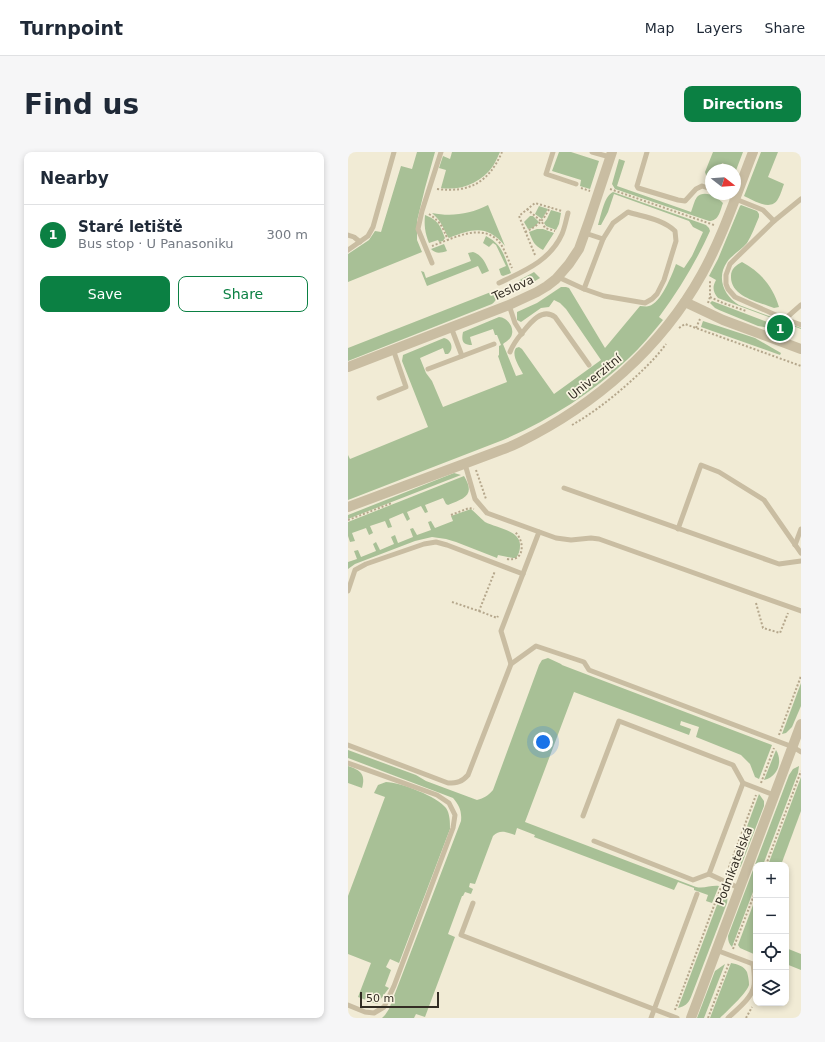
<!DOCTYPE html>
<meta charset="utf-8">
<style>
:root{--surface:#fff;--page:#f6f6f7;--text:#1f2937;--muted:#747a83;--line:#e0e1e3;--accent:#0b8043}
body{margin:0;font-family:"DejaVu Sans",sans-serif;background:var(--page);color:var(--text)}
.controls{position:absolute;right:12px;bottom:12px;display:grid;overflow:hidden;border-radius:8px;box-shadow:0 2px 6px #0003}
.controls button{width:36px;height:36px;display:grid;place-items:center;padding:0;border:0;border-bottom:1px solid var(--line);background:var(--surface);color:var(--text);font:20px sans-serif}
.compass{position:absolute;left:357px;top:12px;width:36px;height:36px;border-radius:50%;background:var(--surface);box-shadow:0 2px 6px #0003;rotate:107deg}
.scale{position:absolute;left:12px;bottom:10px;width:79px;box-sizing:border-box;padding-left:4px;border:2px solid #332d24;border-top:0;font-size:11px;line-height:14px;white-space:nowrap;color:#332d24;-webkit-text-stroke:3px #f9f4e1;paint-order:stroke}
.you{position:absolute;left:195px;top:590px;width:14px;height:14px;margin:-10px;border:3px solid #fff;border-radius:50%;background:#1a73e8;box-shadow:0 0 0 6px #1a73e833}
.badge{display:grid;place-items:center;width:26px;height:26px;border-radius:50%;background:var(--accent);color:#fff;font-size:13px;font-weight:700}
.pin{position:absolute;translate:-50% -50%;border:2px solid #fff;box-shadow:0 1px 4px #0006}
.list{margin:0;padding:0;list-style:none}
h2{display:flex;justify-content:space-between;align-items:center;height:52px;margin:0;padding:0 16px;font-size:17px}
h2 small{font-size:13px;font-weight:400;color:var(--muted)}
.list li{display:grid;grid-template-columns:26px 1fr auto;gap:12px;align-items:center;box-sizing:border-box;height:60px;padding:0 16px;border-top:1px solid var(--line)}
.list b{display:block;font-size:15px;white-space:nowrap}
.list p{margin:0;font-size:13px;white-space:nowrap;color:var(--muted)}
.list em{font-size:13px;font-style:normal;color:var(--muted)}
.actions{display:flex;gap:8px;padding:12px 16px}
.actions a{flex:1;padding:9px 0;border:1px solid var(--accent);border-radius:8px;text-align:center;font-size:14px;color:var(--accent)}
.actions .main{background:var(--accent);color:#fff}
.icon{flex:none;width:22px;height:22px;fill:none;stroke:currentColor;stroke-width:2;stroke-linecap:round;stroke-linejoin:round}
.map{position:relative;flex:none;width:453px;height:866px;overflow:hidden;border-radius:8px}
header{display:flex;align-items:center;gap:24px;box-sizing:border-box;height:56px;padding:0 20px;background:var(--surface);border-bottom:1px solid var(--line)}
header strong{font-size:19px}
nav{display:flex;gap:22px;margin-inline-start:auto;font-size:14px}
.intro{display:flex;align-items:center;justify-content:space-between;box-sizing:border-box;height:96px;padding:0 24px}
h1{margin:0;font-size:28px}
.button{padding:10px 18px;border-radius:8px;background:var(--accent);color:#fff;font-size:14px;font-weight:700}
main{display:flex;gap:24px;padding:0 24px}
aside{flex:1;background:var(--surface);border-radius:8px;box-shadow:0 2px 6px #0003}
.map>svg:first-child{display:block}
.green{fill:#a8c096}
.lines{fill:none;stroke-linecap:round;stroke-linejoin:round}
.path{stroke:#b5a78c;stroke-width:2;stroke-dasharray:2 2;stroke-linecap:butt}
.service{stroke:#c9bda2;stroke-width:5}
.minor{stroke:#c9bda2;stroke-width:10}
.labels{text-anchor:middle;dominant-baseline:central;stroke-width:3.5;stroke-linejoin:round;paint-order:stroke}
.street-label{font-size:12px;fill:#332d24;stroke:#f9f4e1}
</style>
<header>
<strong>Turnpoint</strong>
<nav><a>Map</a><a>Layers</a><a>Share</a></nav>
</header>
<div class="intro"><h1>Find us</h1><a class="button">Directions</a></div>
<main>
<aside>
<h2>Nearby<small></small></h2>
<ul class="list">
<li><span class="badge">1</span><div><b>Staré letiště</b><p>Bus stop · U Panasoniku</p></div><em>300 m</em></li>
</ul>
<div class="actions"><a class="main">Save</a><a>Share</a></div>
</aside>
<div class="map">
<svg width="453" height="866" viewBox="0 0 453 866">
<rect width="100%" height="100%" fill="#f1ebd5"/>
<g class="green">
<path d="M69,0H87L77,36L69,69V88L74,100L0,130V102L21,88L27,79L33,80L53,14L64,17Z"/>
<path d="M104,0H152C150,4 148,9 145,14C133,31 113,39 93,36L98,18L91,16L95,4L102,7Z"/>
<path d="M211,0H223L251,9L242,37L232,34L233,28L204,19Z"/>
<path d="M365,0H395L387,21V18H384L385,15L374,11L373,14L383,18H363V31L359,26L357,20Z"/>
<path d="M413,0H430L420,25L436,32C434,37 433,42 430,47C423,60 405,48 396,44Z"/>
<path d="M271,7L277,9L269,34L343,60C345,55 346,49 349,45C356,37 370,45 375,51C372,59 371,69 361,69L267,37L264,32Z"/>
<path d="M265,40L358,73L361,76L362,79C348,110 331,138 311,165L315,168C304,181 293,195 280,207C243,242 201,268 155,288L0,348V303L2,307L80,275L54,209L55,203L96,186C104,188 106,197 100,202H97L95,196L72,206L78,221L84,229L95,255L159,230L150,204L151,203V194L153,193L149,183H147L145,177L122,185L124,193C115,193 113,189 115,180L151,165C158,165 166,174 164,182C163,187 159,189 155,192L168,224L175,222C171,214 163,203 168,196L171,195L174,197L206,242L253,208L218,157L212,151L206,148L201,155L193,156L173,170L169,168V160L189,151L213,135H218L221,136L257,196L292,154C295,154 299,155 301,154C313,151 324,123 328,112L336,116L344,104L355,80L345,75L341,69L266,42L260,60L253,73H250C253,64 256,44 265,40Z"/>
<path d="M140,53L157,94C139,72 124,77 101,86L100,85C94,74 94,70 84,61C104,65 122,62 140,53Z"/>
<path d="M393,53L409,59L411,62V65C407,74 404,83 399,91C393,98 384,103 379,110C368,126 376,144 391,153L453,176V177L370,146C365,140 364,135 368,128L361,124L370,107L392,54Z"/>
<path d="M191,54L200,57L194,67L187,62Z"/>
<path d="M203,58L213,61L211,72L208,78L198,74L196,71L199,67Z"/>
<path d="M77,63C90,68 92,73 97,86L95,89L91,90L90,88L81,91C77,81 76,73 77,63Z"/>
<path d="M182,64H185L191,70L185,76L180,77L176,70Z"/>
<path d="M189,77H195L206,81L195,98C186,93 185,90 181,80Z"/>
<path d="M138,84C155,93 156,104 163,121L155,124L153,123L151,117L158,114L148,93L145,91L141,95L135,91Z"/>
<path d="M96,92L99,99C92,101 88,102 83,97Z"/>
<path d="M125,100C134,103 137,110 141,119L134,122L130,114L79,134L73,119L76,120L78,126L123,109L120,101Z"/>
<path d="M394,110C413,120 425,135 431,155L426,156C411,150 382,145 383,124C383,117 388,113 394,110Z"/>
<path d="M186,120L192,126L177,135L173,133L170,129Z"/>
<path d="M148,138C150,144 149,148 144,152L0,209V196Z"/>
<path d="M364,149L422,171L421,176L410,174L371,158L367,156L362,151Z"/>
<path d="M355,169L407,186L433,201L432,203L353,175Z"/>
<path d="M106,321L113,323L0,367V363Z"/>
<path d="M116,324C128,344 116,346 100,353L98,352L95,346L77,353L80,360L77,361L73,354L59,360L62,367L59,369L55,361L41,367L44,375L40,376L37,369L22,374L25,381L21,383L18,376L4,381L7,389L2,390L0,384V370Z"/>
<path d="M123,357C128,361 132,366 137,370C148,376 173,378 172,394C172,398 171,402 168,406H165L150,403L149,406L108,390L98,387L84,385L67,389L7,412L0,417V410L9,407L6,399L10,398L13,405L28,399L25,392L28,390L32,398L46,392L43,385L47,383L50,391L65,385L62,377L65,376L69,383L83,378L80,370L83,369L87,376L105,369L103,364Z"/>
<path d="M200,506L213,512L214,513L424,593L411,627L407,625L402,612L393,603L348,585L351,575L333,569L332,573L343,577L341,583L226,540L177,670L348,735C356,737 363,733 371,734L364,751L358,749L360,743L346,738V736L330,730L326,738L186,685L187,683L169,676L167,683C158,680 152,677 145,684L127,732L122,731L121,735L125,737L123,742L117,740L115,744H114L100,782L107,785L77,865L68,862L66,866H34L37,863L41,857L113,669C114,659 111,653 105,646L0,606V598L68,623L78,629L129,648C136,646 140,644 145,638L191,513L194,508Z"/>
<path d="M453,531V554L444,575L438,581L434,582Z"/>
<path d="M428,598C435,609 430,625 416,628Z"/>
<path d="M0,614C12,618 18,622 14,636L0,631Z"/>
<path d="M451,614L450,621L415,713H408V732L384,795C381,792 380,789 380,784L441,623L445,617Z"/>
<path d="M453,625V659L433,713H420Z"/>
<path d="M38,630C52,630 90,645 98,656C102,662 102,670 102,677L51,811L42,807L38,815L43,818L37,834L41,836L29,852L10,845L23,811L0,802V744L37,645L26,641L30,633Z"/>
<path d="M411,642L416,649V654L393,714C390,719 386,721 381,723Z"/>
<path d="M375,737C379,742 380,745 379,751L343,845C340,852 337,854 330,856Z"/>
<path d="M408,745V779L406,784L408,785V803L392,796L390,793Z"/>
<path d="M438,796L453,802V818L438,812Z"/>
<path d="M383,811C389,812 396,814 399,820C400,824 401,828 401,833C398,842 379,859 372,866H362Z"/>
<path d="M377,812L356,866H349L367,819Z"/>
</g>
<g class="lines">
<g class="path">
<path d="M233,36L242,39"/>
<path d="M89,37C122,41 141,30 154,0"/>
<path d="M262,37L366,73"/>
<path d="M179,57L194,70L197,76L207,79"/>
<path d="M81,62C94,71 94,75 100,88"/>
<path d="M177,80C190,74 196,68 202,55"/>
<path d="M84,94C104,87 135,69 152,91C157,98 160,108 164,116"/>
<path d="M187,103L171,64L187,51L214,59"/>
<path d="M155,140L169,135L173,137"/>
<path d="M362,145L375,151L398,159"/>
<path d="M360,151L362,145V128"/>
<path d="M331,176L337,172L348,176L453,214"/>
<path d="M348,176L352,167"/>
<path d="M224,273C245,261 264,246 282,230C295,218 308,206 318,192"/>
<path d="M128,318L138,347"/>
<path d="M103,363L121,356L126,357"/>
<path d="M0,368L44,351"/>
<path d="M159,407C177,410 177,389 167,380"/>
<path d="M104,450L131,459L147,419"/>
<path d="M408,451L415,476L432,481L440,461"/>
<path d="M131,459L149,466L150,464"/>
<path d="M431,583L453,524"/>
<path d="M413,631L426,596"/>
<path d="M418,713L453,619"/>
<path d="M378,723L408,643"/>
<path d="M385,797L408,738"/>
<path d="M327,858L373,735"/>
<path d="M360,866L381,811"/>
<path d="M398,866L404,855"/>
</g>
<g class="service">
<path d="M205,0L198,22L228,32"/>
<path d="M244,0L262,5"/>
<path d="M299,0L289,34L290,36L330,48L337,49L348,37L354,34L363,37"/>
<path d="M375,42L415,58L426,69"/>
<path d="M453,47L426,69L388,106L382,112L378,123V132L380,137L387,145L437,167L453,173"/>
<path d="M0,83L6,85L12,90"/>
<path d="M0,98L20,84L25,75L46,0"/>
<path d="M84,111L70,77L74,59L93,0"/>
<path d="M210,125L236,137L256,144L297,151L304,147L309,142L316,128L328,89L327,79C314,67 296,65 280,60L265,71L255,87L237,81"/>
<path d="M151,131C176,119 202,109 214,82C217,75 218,68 220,61"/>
<path d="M236,137L255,87"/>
<path d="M161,153L167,171L174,182"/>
<path d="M437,167L453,153"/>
<path d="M103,175L114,204"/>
<path d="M162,200C165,192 169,187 174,181C182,171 194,155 207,165L241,213"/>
<path d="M80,217L146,192"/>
<path d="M31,246L58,235L45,197"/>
<path d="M117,312L127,347L139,361L208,386L223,388L243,386L251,387L453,459"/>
<path d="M216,336L431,412L453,409"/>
<path d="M330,377L353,313L371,320L416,348L453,401"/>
<path d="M447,393L453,377"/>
<path d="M0,439L7,418L18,412L76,392L88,390L99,393L175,422"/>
<path d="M163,512L153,479L191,380"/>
<path d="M0,593L100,631C109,631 114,630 120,623L163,512L188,494L236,510L241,518L445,595L453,600"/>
<path d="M0,611L89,643L101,651L107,663L105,676L46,834L36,855L26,861L17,860L0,853"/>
<path d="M235,664L271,569L385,613L395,631L426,643"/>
<path d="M246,689L345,728L361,722L391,736"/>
<path d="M361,722L395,631"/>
<path d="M125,751L113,783L329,866"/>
<path d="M368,798L405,812C406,819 407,827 406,834C404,846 388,858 380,866"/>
<path d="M303,866L349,742"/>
</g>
<g class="minor">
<path d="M337,150L375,168L453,197"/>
<path d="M0,215L161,153L189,140L199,134L208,127L221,112L231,97L241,69L264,0"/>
<path d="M0,355C38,341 75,327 113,313C126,308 140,303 153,298C159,296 166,293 172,290C247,253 313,196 354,122C375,84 389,41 405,0"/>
<path d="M343,866L453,572"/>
</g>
</g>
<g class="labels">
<g class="street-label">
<text transform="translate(165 136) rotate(-25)">Teslova</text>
<text transform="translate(247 225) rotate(-39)">Univerzitní</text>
<text transform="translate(386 714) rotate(-69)">Podnikatelská</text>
</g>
</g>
</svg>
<div class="controls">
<button>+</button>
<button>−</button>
<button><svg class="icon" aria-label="locate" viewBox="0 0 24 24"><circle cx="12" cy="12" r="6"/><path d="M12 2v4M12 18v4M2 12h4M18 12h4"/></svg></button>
<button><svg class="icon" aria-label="layers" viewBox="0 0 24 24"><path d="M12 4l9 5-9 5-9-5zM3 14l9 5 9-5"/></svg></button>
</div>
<svg class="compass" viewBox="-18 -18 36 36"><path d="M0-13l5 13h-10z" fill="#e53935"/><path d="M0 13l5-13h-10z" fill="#747a83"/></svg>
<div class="scale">50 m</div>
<div class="you"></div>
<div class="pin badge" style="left:432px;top:176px">1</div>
</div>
</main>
